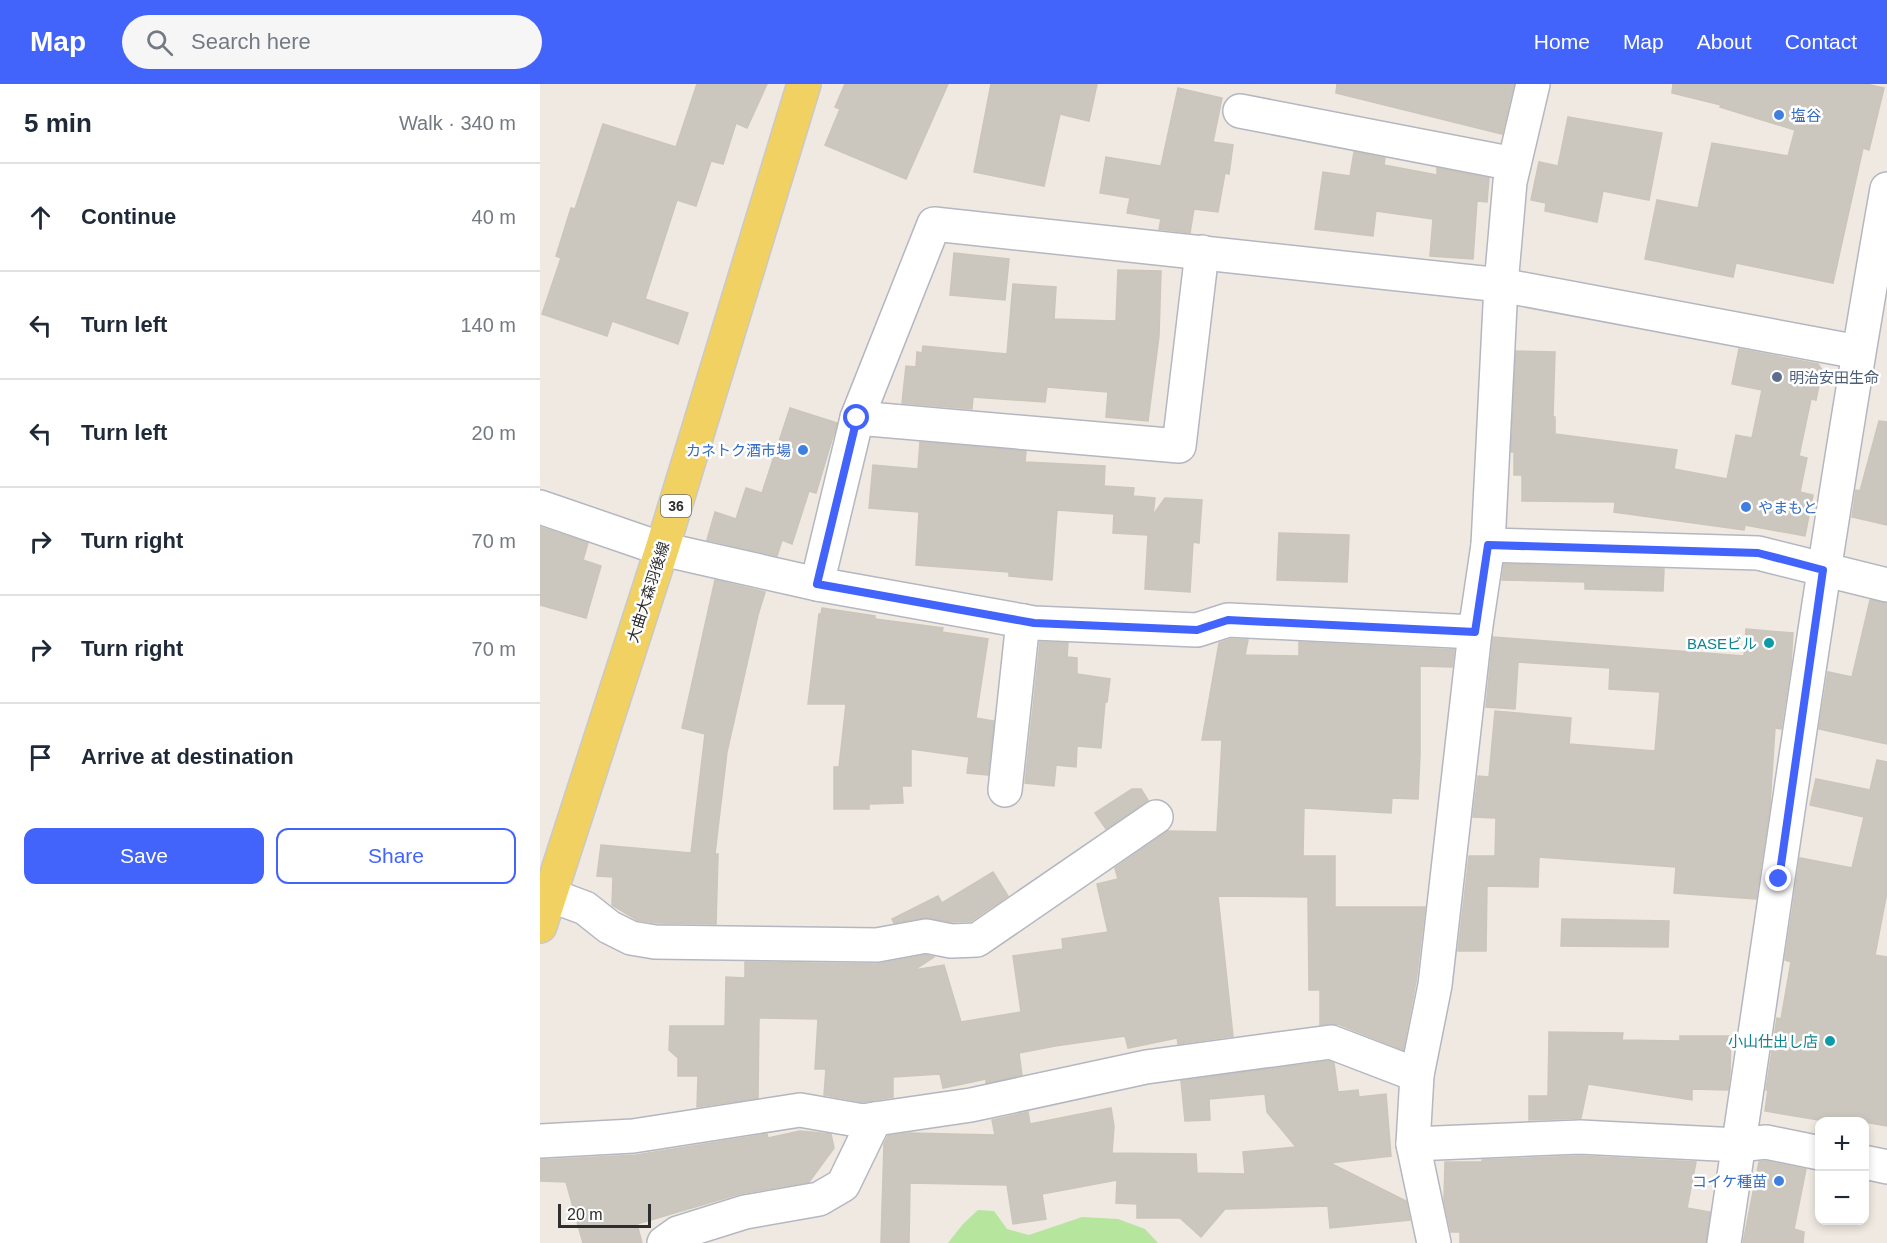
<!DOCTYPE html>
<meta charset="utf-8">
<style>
:root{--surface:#fff;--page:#f6f6f7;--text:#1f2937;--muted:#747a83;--line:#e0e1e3;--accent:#4264fb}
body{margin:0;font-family:Arial,"Noto Sans JP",sans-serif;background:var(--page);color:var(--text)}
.controls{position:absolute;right:18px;bottom:18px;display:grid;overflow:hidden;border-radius:12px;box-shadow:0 3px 9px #0003}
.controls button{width:54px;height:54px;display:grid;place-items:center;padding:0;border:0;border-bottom:2px solid var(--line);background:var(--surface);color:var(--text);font:30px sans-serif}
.scale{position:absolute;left:18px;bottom:15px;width:93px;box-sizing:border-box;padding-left:6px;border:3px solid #2e2e2e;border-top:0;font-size:16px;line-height:21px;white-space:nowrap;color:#2e2e2e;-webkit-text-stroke:4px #fff;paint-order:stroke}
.stop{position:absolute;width:18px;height:18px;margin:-14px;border:4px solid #4264fb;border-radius:50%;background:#fff}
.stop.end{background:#4264fb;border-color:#fff;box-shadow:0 2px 6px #0008}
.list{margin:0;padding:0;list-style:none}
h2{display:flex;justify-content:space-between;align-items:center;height:78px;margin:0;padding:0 24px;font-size:26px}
h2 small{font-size:20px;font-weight:400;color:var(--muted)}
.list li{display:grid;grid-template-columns:39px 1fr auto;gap:18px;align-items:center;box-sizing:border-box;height:108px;padding:0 24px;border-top:2px solid var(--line)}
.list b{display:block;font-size:22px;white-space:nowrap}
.list em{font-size:20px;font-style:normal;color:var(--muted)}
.actions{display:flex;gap:12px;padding:18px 24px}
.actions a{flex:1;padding:14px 0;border:2px solid var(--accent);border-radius:12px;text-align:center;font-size:21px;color:var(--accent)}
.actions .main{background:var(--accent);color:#fff}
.icon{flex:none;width:33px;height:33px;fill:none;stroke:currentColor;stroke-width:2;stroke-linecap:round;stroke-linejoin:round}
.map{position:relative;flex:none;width:1347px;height:1159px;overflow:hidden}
header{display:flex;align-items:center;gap:36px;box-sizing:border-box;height:84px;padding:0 30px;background:var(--accent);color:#fff}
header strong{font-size:28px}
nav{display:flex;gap:33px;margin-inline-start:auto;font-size:21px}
.search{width:420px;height:54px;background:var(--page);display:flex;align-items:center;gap:15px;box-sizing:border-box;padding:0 21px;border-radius:33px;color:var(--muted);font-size:22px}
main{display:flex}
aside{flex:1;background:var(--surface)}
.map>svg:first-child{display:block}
.green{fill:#b6e59e}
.building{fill:#cbc7bf;stroke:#cbc5ba;stroke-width:1.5}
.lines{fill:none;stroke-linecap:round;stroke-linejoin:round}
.minor-casing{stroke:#b4b7c1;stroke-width:36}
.primary-casing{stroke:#c9c9c9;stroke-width:36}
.minor{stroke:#fff;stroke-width:33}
.primary{stroke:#f2d163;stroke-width:33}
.route{stroke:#4264fb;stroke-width:8}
.shop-dot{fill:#3f7fe0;stroke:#fff;stroke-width:2}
.service-dot{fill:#5c6f8a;stroke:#fff;stroke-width:2}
.culture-dot{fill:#0f9aa8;stroke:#fff;stroke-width:2}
.labels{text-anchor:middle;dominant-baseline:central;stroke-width:5;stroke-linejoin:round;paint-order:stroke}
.shield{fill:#fff;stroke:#6d6d6d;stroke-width:1.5}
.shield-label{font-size:14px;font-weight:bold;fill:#2e2e2e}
.shop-label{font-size:15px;fill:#366cbe;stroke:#fff;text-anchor:start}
.service-label{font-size:15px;fill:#4e5e75;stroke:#fff;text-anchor:start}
.street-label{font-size:15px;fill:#2e2e2e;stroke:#fff}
.culture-label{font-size:15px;fill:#0d838f;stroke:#fff;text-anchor:end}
</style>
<header>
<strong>Map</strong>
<div class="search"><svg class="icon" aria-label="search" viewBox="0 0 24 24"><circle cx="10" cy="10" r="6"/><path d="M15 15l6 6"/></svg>Search here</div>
<nav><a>Home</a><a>Map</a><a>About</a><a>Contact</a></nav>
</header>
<main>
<aside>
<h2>5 min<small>Walk · 340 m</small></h2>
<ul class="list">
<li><svg class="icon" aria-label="ahead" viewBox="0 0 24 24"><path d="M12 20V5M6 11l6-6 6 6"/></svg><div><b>Continue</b></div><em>40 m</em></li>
<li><svg class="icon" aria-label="left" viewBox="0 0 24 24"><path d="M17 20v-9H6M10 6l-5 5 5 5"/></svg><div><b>Turn left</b></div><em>140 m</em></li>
<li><svg class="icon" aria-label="left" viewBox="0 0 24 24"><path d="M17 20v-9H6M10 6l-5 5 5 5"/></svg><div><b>Turn left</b></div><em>20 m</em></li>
<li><svg class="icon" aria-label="right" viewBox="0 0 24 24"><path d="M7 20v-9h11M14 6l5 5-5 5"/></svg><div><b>Turn right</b></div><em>70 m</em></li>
<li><svg class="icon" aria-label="right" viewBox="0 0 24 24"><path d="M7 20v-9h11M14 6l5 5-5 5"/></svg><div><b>Turn right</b></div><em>70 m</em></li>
<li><svg class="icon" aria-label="arrive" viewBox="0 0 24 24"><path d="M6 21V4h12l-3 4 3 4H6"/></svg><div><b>Arrive at destination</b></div></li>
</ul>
<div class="actions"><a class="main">Save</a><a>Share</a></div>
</aside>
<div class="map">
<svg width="1347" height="1159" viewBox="0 0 1347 1159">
<rect width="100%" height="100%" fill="#efe9e1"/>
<path class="green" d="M438,1126L454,1127L467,1145L489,1151L542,1133L578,1135L605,1145L618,1159H408L423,1140Z"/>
<g class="building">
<path d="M157,0H227L207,44L196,39L183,80L171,77L156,122L137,116L105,215L148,229L138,260L72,237L67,252L2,230L21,174L16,172L31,124L35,125L63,40L136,63Z"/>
<path d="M305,0H408L366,95L285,61L300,25L295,23Z"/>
<path d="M451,0H557L549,37L520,30L504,102L434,88Z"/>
<path d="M797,0H974L962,50L796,9Z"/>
<path d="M1133,0H1326L1344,4L1329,66L1323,64L1293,199L1196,179L1193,193L1105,175L1117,116L1158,124L1172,59L1248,72L1255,46L1180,23L1181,21L1132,9Z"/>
<path d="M638,4L682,14L673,58L693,61L689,90L685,89L678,128L654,125L650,149L619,145L621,135L587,129L590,114L560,109L566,73L621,82Z"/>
<path d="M1028,33L1122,49L1109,116L1063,107L1057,138L1005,127L1006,119L991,116L999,78L1018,82Z"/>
<path d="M814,68L845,74L844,81L897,91V84L949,94L947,118L937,117L933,175L890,172L893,135L836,127L833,152L775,145L783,88L810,92Z"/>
<path d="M414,169L469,175L465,216L410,211Z"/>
<path d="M578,186L621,187L619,252L608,337L566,333L568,308L507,303L505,318L433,313L432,325L362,319L366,282L376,283L377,268L382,269L383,262L467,270L473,200L516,203L514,235L576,237Z"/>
<path d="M1199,265L1278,280L1282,286L1276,316L1271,315L1259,372L1267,374L1260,408L1273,411L1265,452L1205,441L1204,446L1074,428L1075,418L982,417V391H974V368H971L976,267L1015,268L1013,333H1015V350L1137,366L1134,385L1187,395L1196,351L1212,354L1222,306L1192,300Z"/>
<path d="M250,324L297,339L276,409L269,407L252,460L242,456L237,472L167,456L175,428L196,435L206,404L222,409Z"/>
<path d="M1339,337L1347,338V441L1312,433L1316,406L1320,407Z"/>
<path d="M380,358L486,367L485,378L565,382L564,402L594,404L593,412L615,414L613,431L625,414L662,416L659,459L653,458L650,508L605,505L608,451L573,449L574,430L517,426L512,496L469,492V488L376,481L379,428L329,424L333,381L378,385Z"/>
<path d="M0,443L48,459L43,476L61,482L46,534L0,521Z"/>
<path d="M739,449L809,451L807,498L737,496Z"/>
<path d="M964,480L1124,485L1123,507L1045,505V498L962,496Z"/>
<path d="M175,496L225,508L218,531L187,668L175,770H178L176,840L117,839L97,836L72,821L73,793L57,792L61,761L151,769L165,650L142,644Z"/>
<path d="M1330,516L1347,519V660L1279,645L1288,588L1312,593Z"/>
<path d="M282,524L335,532V535L403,544L402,548L448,555L436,634L454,637L448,691L427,689L429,673L371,665V702H362L363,719L329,720V725H294V683H299L306,620H268L279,530H281Z"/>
<path d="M1206,545L1253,549L1251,580L1241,645L1235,644L1230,721L1216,815L1134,809L1136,783L999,773L998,803L947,802L946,867H918L929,772H955L956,734L933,733L938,692L949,693L955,627L1031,634L1029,660L1115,667L1120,608L1069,605L1070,584L978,578L975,625L946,623L953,553L1204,572Z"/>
<path d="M691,555L708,556L705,571L759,572V558L914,566L912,583L880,582V670L878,715L852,714L851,729L764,724L763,772H795V823H885L876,898L863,966L798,940L780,941V906H769L768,813L678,812L693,952L638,960L637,954L588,964L585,952L515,962L479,969L482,991L446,999V995L403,1004L400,990L353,993V1013L323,1018L284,1011L286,985H275L278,935L219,934L218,1014L157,1023L158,992H138V974L129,966L130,942H185L186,893L205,894V878L337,880L386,871L394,873L374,886L404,881L421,938L481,928L473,872L523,865L522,855L568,848L557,800L578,795L575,784L628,747L677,748L682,656H662L679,559Z"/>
<path d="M500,558L528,559L527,573L537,574V590L570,595L567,618H565L561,664L537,662L536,683L516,681L514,702L485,699Z"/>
<path d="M1337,676L1347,678V808L1335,871L1347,873V1042L1324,1038H1291L1225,1027L1228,1006H1226L1237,934L1241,935L1251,878L1245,876L1260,774L1312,784L1324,733L1270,721L1276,695L1330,706Z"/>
<path d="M592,705H601L608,716L566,745L555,729Z"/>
<path d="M453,788L468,812L431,837L412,838L383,834L354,839L352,835L398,812L402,819Z"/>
<path d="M1022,835L1129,837L1128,863L1021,862Z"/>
<path d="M1009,948L1083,949L1082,956L1140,957V952H1191L1190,989L1188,1006L1152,1005V1016L1048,1000L1041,1034L989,1036V1012H1008Z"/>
<path d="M789,977L794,979L798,1008L818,1006L819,1013L846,1010L851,1072L790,1079L866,1117L870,1136L790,1144L788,1122L685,1125L661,1153L640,1134H597V1120L576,1119L577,1096L502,1110L506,1135L473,1140L467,1101L370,1099L369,1159H341L344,1060L348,1052L369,1049L455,1051L452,1036L488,1028L490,1040L571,1024L574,1042L572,1069L656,1070L657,1089L705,1090L703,1068L756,1063L727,1028L725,1010L669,1015L670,1036L645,1037L641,997Z"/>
<path d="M260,1047L291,1050L294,1064L269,1098L199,1110L97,1140L102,1159H43L26,1098L0,1097V1076L96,1071L227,1050L228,1054Z"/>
<path d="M1040,1072L1156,1078L1147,1124L1170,1128L1166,1159H920V1148H911L904,1116L905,1078H942V1076Z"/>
<path d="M1225,1077L1266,1085L1254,1145L1264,1148L1263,1159H1203L1219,1078Z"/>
</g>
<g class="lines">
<g class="minor-casing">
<g id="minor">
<path d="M700,27L974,80"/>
<path d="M317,334L639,362L662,168"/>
<path d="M0,423L122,465L277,500L494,539L657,546L688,536L935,548"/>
<path d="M948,461L1218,469L1347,501"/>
<path d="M277,500L317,334L394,140L961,201L1318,268"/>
<path d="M465,706L483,537"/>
<path d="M10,811L45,824L69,843L91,854L115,858L337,861L386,852L411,857L437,856L616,733"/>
<path d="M0,1057L93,1052L260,1026L323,1037L335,1035L431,1021L606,983L791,958L877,991"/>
<path d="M873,1060L1040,1053L1198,1061L1226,1058L1280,1069"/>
<path d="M1324,1078L1347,1083"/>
<path d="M124,1159L138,1149L205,1128L279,1115L303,1101L335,1035"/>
<path d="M894,1159L873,1060L877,991L895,901L935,548L948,461L961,201L970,98L993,0"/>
<path d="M1184,1159C1237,807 1285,455 1347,105"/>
</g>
</g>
<g class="primary-casing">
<path id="primary" d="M0,842L122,465L264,0"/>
</g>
<use href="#minor" class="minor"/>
<use href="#primary" class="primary"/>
</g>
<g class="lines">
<path class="route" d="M317,334L277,500L494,539L657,546L688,536L935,548L948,461L1218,469L1283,486L1239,795"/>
</g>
<g class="shop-dot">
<circle cx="1239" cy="31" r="6"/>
<circle cx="263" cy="366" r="6"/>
<circle cx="1206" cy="423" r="6"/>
<circle cx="1239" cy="1097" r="6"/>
</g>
<circle class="service-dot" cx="1237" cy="293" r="6"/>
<g class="culture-dot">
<circle cx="1229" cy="559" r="6"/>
<circle cx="1290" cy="957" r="6"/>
</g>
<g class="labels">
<rect class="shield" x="121" y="411" width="30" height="22" rx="4.5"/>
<g class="shield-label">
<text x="136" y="422">36</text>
</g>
<g class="shop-label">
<text x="1251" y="31">塩谷</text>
<text x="251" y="366" text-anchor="end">カネトク酒市場</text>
<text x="1218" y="423">やまもと</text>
<text x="1227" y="1097" text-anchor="end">コイケ種苗</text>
</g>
<g class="service-label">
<text x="1249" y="293">明治安田生命</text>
</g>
<g class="street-label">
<text transform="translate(108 508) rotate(-72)">大曲大森羽後線</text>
</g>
<g class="culture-label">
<text x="1217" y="559">BASEビル</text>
<text x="1278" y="957">小山仕出し店</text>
</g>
</g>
</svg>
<div class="controls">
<button>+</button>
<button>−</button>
</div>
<div class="scale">20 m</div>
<div class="stop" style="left:317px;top:334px"></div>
<div class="stop end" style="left:1239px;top:795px"></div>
</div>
</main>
